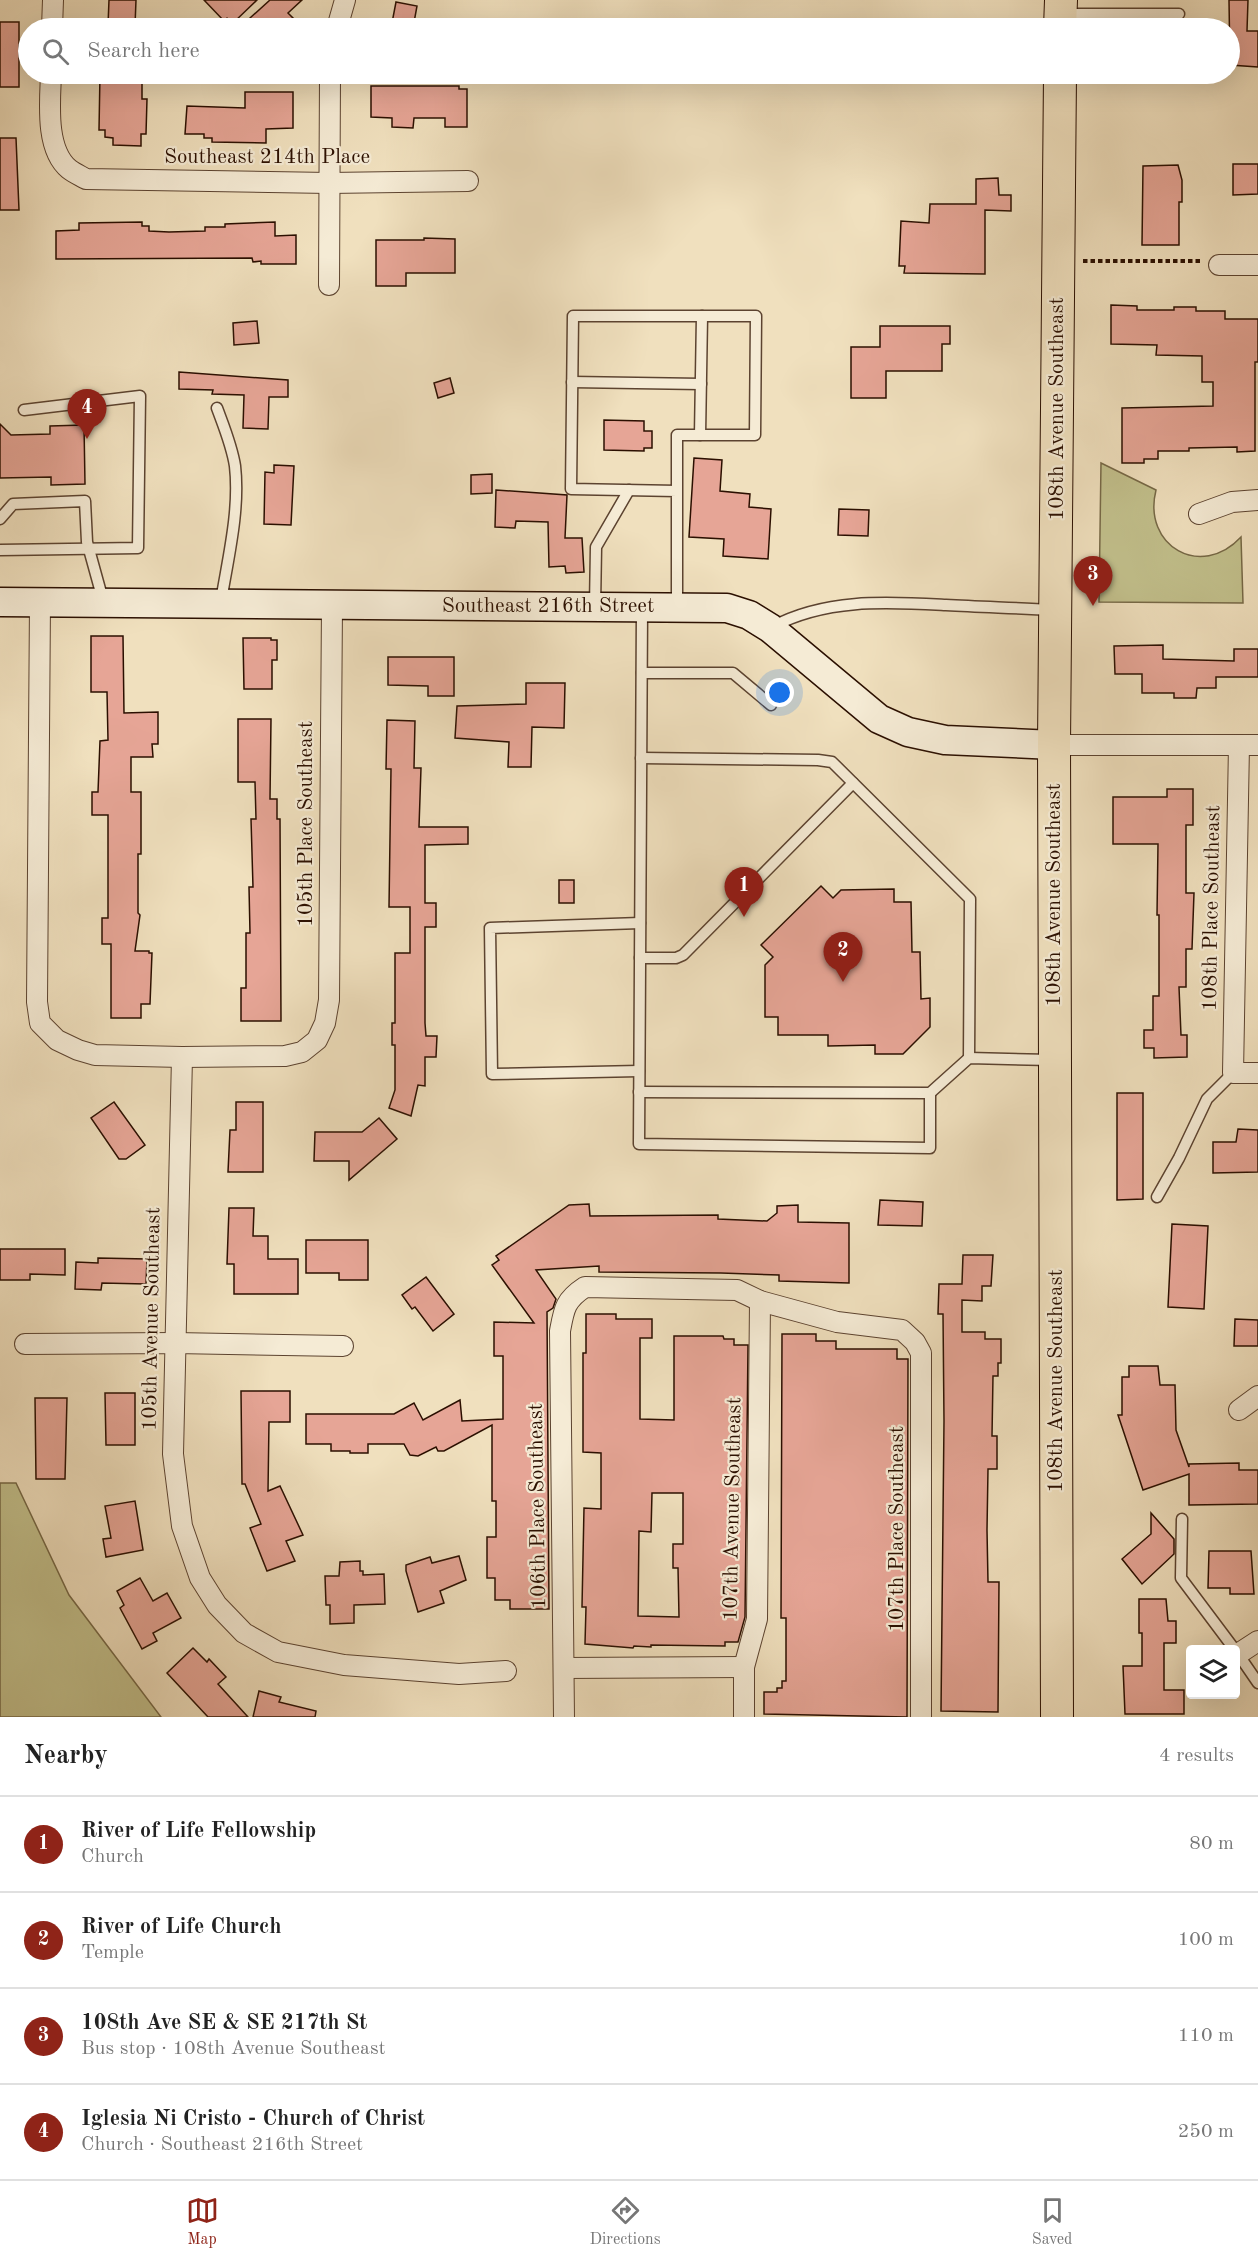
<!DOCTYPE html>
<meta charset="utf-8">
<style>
:root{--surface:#fff;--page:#f2f2f2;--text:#222;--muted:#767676;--line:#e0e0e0;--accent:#8f2418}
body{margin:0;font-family:"Old Standard TT",serif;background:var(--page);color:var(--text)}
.controls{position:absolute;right:18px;bottom:18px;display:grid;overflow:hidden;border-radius:6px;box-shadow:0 6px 24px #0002}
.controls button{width:54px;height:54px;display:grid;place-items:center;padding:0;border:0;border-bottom:2px solid var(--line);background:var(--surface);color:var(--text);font:30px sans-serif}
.you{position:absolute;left:780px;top:693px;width:21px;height:21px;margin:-15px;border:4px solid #fff;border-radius:50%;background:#1a73e8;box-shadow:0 0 0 9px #1a73e833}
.badge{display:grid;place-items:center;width:39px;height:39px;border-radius:50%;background:var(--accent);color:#fff;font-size:20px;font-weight:700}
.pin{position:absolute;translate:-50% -50px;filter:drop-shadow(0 2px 3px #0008)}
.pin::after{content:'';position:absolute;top:32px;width:21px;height:18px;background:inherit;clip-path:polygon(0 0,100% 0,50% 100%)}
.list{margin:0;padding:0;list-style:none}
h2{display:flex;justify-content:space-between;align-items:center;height:78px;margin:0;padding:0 24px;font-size:26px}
h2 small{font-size:20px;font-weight:400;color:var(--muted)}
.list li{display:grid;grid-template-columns:39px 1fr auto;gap:18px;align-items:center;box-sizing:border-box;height:96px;padding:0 24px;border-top:2px solid var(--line)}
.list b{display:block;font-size:22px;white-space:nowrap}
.list p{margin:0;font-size:20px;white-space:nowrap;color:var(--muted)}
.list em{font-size:20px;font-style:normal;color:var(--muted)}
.icon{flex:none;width:33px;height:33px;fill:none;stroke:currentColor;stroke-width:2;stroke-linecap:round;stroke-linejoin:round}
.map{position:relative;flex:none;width:1258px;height:1717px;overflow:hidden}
.search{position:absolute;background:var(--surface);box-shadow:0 6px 24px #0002;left:18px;right:18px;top:18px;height:66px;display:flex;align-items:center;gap:15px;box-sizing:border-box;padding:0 21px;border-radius:33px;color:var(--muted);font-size:22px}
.sheet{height:462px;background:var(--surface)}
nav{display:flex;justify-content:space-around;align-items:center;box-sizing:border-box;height:84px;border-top:2px solid var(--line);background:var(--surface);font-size:16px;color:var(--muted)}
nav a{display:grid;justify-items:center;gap:3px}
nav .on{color:var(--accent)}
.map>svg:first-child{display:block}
.green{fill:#c2c08c;stroke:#766846;stroke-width:1.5}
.building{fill:#e6a596;stroke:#2b0f00;stroke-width:1.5;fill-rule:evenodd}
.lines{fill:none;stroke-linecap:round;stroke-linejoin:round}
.lane-casing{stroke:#5c4330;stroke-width:13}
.street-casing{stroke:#5c4330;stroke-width:22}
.secondary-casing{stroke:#2b0f00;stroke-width:31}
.primary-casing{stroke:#2b0f00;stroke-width:34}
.path{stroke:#2b0f00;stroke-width:4;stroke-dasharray:4.5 3;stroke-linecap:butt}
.lane{stroke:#f5ebd5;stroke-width:10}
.street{stroke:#f5ebd5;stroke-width:20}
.secondary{stroke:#f5ebd5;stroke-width:28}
.primary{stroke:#f0e0be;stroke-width:32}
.labels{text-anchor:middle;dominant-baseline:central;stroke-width:4.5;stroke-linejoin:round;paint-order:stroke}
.street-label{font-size:21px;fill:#2b0f00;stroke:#f5ebd5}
</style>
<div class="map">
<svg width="1258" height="1717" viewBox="0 0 1258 1717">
<rect width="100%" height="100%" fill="#f0e0be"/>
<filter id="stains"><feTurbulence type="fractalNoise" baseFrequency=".00333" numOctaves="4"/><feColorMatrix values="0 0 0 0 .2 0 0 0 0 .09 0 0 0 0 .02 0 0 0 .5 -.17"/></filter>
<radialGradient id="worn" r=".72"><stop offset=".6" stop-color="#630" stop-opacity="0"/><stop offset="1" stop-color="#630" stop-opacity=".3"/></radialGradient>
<g class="green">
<path d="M1101,463L1156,490C1142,546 1201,580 1241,537L1243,603L1099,602Z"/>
<path d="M0,1483H16L69,1595L161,1717H0Z"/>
</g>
<g class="building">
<path d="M109,0H136L135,26L108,25Z"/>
<path d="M204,0H257L232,24L227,18L224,21Z"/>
<path d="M270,0H302L288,13L303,28H260L250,18Z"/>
<path d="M1229,0H1248L1247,31H1258V67L1230,65Z"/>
<path d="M396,2L417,6L413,28H391Z"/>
<rect x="0" y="22" width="19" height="65"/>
<path d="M100,74H142V99H147L146,134H141V146L113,145V138L105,137V130H99Z"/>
<path d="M371,86H459V89H467V127H445V118H414L413,128L392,127V118L371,117Z"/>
<path d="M245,92H293V128L266,129V143L212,142V138H204V134H185L187,106L245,108Z"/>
<path d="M0,138H16L19,210H0Z"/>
<path d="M1233,164H1258V194L1233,195Z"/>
<path d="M1178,165L1182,180V202H1179V245H1142L1143,166Z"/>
<path d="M998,178L999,195H1011V211L985,210V274L904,273L905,266H899L901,221L929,223L930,204H976V179Z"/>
<path d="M142,222V226H149V231L169,232L205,231V227H225V224L275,222V236L296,235V264H261V261L253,262L252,258L56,259V231L79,230V223Z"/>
<path d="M424,238L455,239V273H406V286H376V240H424Z"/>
<path d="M1111,305L1137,306V310H1174V307H1196V311H1225V319H1258V362H1255V451L1237,452V447L1189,448V451H1158V459H1144V463H1122V408L1213,406V382H1202V356L1156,355L1157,345L1111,344Z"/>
<path d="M257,321L259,343L234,345L233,323Z"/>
<path d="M880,326H950V344H942V371H886V398H851V347H880Z"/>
<path d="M179,372L288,380V397H269L268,429L243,428L244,395L212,394L213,390L179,389Z"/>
<path d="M450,378L454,393L438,398L434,383Z"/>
<path d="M604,420L644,421V431H652V448H644V451L604,450Z"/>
<path d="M0,424L11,435L50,434V426L84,425L85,484L51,485V477L0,478Z"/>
<path d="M694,458L722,460L720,491L750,494L749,507L771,509L768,559L723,556L724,539L689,537Z"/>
<path d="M274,465L294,466L291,525L264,524L265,472L274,473Z"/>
<path d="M492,474V493L471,494V475Z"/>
<path d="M496,490L567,495L565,538H582L584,572L566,573L565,566L549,567L548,522L516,521L515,528L495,527Z"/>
<path d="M839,509L869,510L868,536L838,535Z"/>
<path d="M91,636H123L124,713L158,712V744H152L153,757H131V792H141V854H138V913L140,915L135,951H149V953H152L150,1004H141V1018H111V944H102V918H108V815H92V792H98L100,741L108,740L107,692H91Z"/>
<path d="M243,638H271V640H277V660H272V689H244Z"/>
<path d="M1163,645V659L1234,661V649H1258V677H1216V688H1197L1196,698H1174V693H1142V674H1115L1114,646Z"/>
<path d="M388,657H454V696H428V686L388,685Z"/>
<path d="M526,683H565L564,728L532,727L531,767H508L509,742L455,738L457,706L526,704Z"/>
<path d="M238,719H271L270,799H277V819H280L281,1021H241V988H246V933H250L249,887H253L251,819H256L255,782H238Z"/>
<path d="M387,720L415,721L414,768H421L419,827H468V844L425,845V903H436V927H425V1023L426,1036H437L436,1057H425V1086L418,1085L411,1116L389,1108L395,1090V1045H392V1023H395V953H410V907H389L391,769H386Z"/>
<path d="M1167,789H1193V825H1186V893H1194L1192,949H1186V987H1179L1181,1035H1187V1057L1154,1058V1048H1144V1030H1153V996H1159V915H1157L1158,844H1113V797H1167Z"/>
<rect x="559" y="880" width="15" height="23"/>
<path d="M821,886L833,898L841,890L894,889V902H911L912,952H920L921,999L930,998V1027L903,1054H875V1045L828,1046V1035H778V1017H765V965L773,957L761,945Z"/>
<path d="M1117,1093H1143V1199L1117,1200Z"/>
<path d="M114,1102L145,1145L126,1159H119L91,1118Z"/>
<path d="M236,1102H263V1172H228L230,1130H236Z"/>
<path d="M379,1118L397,1139L349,1180V1161H314L315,1132H362Z"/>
<path d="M1238,1129L1258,1130V1172L1213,1173V1142H1236Z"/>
<path d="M880,1200L923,1202L922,1226L878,1225Z"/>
<path d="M589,1204L590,1216L718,1215V1219L767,1221L777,1213V1206L798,1205V1222L849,1223V1283L779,1281V1275L721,1273L599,1272V1266L536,1270L556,1299L553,1308L547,1312L549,1609H510V1600H495V1578H487V1537H496V1501H492V1425L444,1451H438L436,1447L418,1456L410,1455L404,1444H368V1453H350V1451H331V1444H306V1414H394L414,1403L423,1420L460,1400L462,1421L503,1419V1356H494V1322L534,1323L492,1265L499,1260L496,1256L569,1205Z"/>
<path d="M229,1208H254L253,1236H268V1259H298V1294H234V1264H227Z"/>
<path d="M1172,1224L1208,1226L1204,1309L1168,1307Z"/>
<path d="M306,1240H368V1280H339V1273H306Z"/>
<path d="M0,1249H65V1275L30,1274V1280H0Z"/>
<path d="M963,1255H993L991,1286H982V1301L962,1300V1332H985V1339H1001V1363H998V1376H993L992,1436H997V1469H988L987,1530L988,1582H999L998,1712L941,1711L944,1421L943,1314H938L939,1284H962Z"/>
<path d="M98,1258L147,1259L146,1284L102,1283L101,1290L75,1289L76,1262L98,1263Z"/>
<path d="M426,1277L454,1314L433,1331L415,1307L412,1309L402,1295Z"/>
<path d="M586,1314H616V1319H652V1338H640V1419L674,1420V1336H723L724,1339H734V1345H748L745,1617L738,1642H725V1646L651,1645V1647L634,1646L633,1648L585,1644L586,1607H582L584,1508L601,1509V1453L583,1452V1353H586ZM652,1493H683V1544H673V1568H678L679,1617L638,1616L639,1531L651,1532Z"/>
<path d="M1235,1319L1258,1320V1346H1234Z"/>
<path d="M782,1334H816V1341H836V1349H897V1359H908L907,1717L764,1714V1692H777V1688H782V1681H786V1618H781Z"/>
<path d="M1129,1366H1158L1160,1385H1175L1176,1430L1189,1467V1464L1239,1463V1470H1258V1504L1189,1505V1474L1143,1490L1118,1415H1122V1377H1129Z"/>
<path d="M241,1391H290V1422H269L268,1491L280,1486L303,1535L286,1541L295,1561L267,1571L250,1528L261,1524L245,1484H242Z"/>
<path d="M105,1393H135V1445H106Z"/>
<path d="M35,1398H67L65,1479H36Z"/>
<path d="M135,1501L143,1550L106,1557L103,1539L111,1538L105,1506Z"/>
<path d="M1151,1513L1174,1539V1554L1142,1584L1122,1559L1151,1534Z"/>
<path d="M1209,1551H1251L1254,1594H1230V1588H1208Z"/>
<path d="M459,1556L466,1580L440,1591L444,1603L418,1612L406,1571V1565L430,1557L432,1563Z"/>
<path d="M360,1561V1571H363V1575L384,1574L385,1604L354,1605V1623L330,1624V1605H326L325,1576H339L340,1562Z"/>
<path d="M140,1578L153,1601L167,1593L181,1618L153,1633L157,1641L142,1649L120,1608L124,1605L117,1591Z"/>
<path d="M1139,1599H1166L1168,1621H1176V1643H1164V1690H1184V1714H1125L1123,1666H1142V1633H1139Z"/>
<path d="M193,1648L207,1662L209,1659L226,1677L218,1684L248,1717H208L167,1673Z"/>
<path d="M259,1691L281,1697L279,1702L316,1711L315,1717H253Z"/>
</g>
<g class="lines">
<g class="lane-casing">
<g id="lane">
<path d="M1064,14H1179"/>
<path d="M572,382L701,384"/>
<path d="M217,408C224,427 232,446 235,466C240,510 228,558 221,601"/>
<path d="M700,435L702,316"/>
<path d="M677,491L571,489L573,316H756L755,435H677V606"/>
<path d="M0,519L13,504L85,501L87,542L103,600"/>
<path d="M0,550L138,548L140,396L24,410"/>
<path d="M595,606L596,547L629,490"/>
<path d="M642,609L639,1144L930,1148V1093"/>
<path d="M772,627C826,598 887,602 946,605C982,607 1017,608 1052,610"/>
<path d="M642,673H733L771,705"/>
<path d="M641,758L818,760L832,762L970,899L969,1058"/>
<path d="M640,958H676L683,955L853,783"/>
<path d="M639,1071L492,1074L490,928L640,923"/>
<path d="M639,1092L930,1093L969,1058L1051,1060"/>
<path d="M1157,1197L1179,1158L1207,1099L1233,1073"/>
<path d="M1182,1519L1181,1578L1235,1650"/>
<path d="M1236,1651L1258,1683"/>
</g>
</g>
<g class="street-casing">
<g id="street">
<path d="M52,28L53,0"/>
<path d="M337,28L345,0"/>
<path d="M51,74C50,102 45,149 69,169C74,173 81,176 86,179L329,183L468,181"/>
<path d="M1219,265H1258"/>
<path d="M329,285L330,74"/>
<path d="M1199,514L1232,502L1258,500"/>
<path d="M40,602L37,1002L40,1023L57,1040L78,1050L95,1055L182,1057L285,1056L302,1052L317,1040L325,1023L329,1000L332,606"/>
<path d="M1054,745H1258"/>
<path d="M1239,745L1233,1073H1258"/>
<path d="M182,1057L173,1454L182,1526L200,1578L217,1605L244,1633L278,1652L344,1665L459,1674L506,1671"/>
<path d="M25,1344L175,1343L343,1346"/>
<path d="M1239,1410L1258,1396"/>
<path d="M1238,1654L1258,1641"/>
<path d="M564,1668L744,1667"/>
<path d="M564,1717L560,1331C564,1309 565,1300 585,1287L737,1290L760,1301L837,1322L902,1330L915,1342L921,1353V1717"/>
<path d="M744,1717V1667L757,1619L760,1301"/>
</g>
</g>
<g class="secondary-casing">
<path id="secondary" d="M0,602L727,608L749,615L770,628L879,719L908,732L945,740L1054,745"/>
</g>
<g class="primary-casing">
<g id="primary">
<path d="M1060,28L1061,0"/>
<path d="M1057,1717L1054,745L1060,74"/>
</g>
</g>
<path class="path" d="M1083,261H1201"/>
<use href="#lane" class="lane"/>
<use href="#street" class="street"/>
<use href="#secondary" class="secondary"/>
<use href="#primary" class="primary"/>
</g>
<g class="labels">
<g class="street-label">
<text x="267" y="157">Southeast 214th Place</text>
<text transform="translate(1057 409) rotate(-90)">108th Avenue Southeast</text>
<text x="548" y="606">Southeast 216th Street</text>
<text transform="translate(306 824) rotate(-90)">105th Place Southeast</text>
<text transform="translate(1054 895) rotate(-90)">108th Avenue Southeast</text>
<text transform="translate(1212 908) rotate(-89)">108th Place Southeast</text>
<text transform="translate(152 1319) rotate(-89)">105th Avenue Southeast</text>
<text transform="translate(1056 1381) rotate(-90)">108th Avenue Southeast</text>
<text transform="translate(538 1506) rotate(-91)">106th Place Southeast</text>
<text transform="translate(733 1509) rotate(-89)">107th Avenue Southeast</text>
<text transform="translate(897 1529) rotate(-90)">107th Place Southeast</text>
</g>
</g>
<rect width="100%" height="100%" filter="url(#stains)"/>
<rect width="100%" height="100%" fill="url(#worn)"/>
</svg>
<div class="controls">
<button><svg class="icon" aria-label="layers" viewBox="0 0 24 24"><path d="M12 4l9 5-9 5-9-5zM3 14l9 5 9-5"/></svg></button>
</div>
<div class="you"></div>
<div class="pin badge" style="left:744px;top:917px">1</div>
<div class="pin badge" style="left:843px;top:982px">2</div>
<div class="pin badge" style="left:1093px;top:606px">3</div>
<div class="pin badge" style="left:87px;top:439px">4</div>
<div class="search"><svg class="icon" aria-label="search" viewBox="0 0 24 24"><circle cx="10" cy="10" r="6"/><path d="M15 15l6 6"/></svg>Search here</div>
</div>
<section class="sheet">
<h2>Nearby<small>4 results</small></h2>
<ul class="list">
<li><span class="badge">1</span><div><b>River of Life Fellowship</b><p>Church</p></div><em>80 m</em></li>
<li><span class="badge">2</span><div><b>River of Life Church</b><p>Temple</p></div><em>100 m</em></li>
<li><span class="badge">3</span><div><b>108th Ave SE &amp; SE 217th St</b><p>Bus stop · 108th Avenue Southeast</p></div><em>110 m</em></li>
<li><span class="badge">4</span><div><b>Iglesia Ni Cristo - Church of Christ</b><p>Church · Southeast 216th Street</p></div><em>250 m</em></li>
</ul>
</section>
<nav>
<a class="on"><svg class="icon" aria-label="map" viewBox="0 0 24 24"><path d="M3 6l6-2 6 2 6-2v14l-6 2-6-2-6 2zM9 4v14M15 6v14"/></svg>Map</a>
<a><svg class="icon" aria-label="directions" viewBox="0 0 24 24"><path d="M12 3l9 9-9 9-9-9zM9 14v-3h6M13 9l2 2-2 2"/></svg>Directions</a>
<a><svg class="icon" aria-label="saved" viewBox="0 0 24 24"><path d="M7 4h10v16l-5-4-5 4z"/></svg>Saved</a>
</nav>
